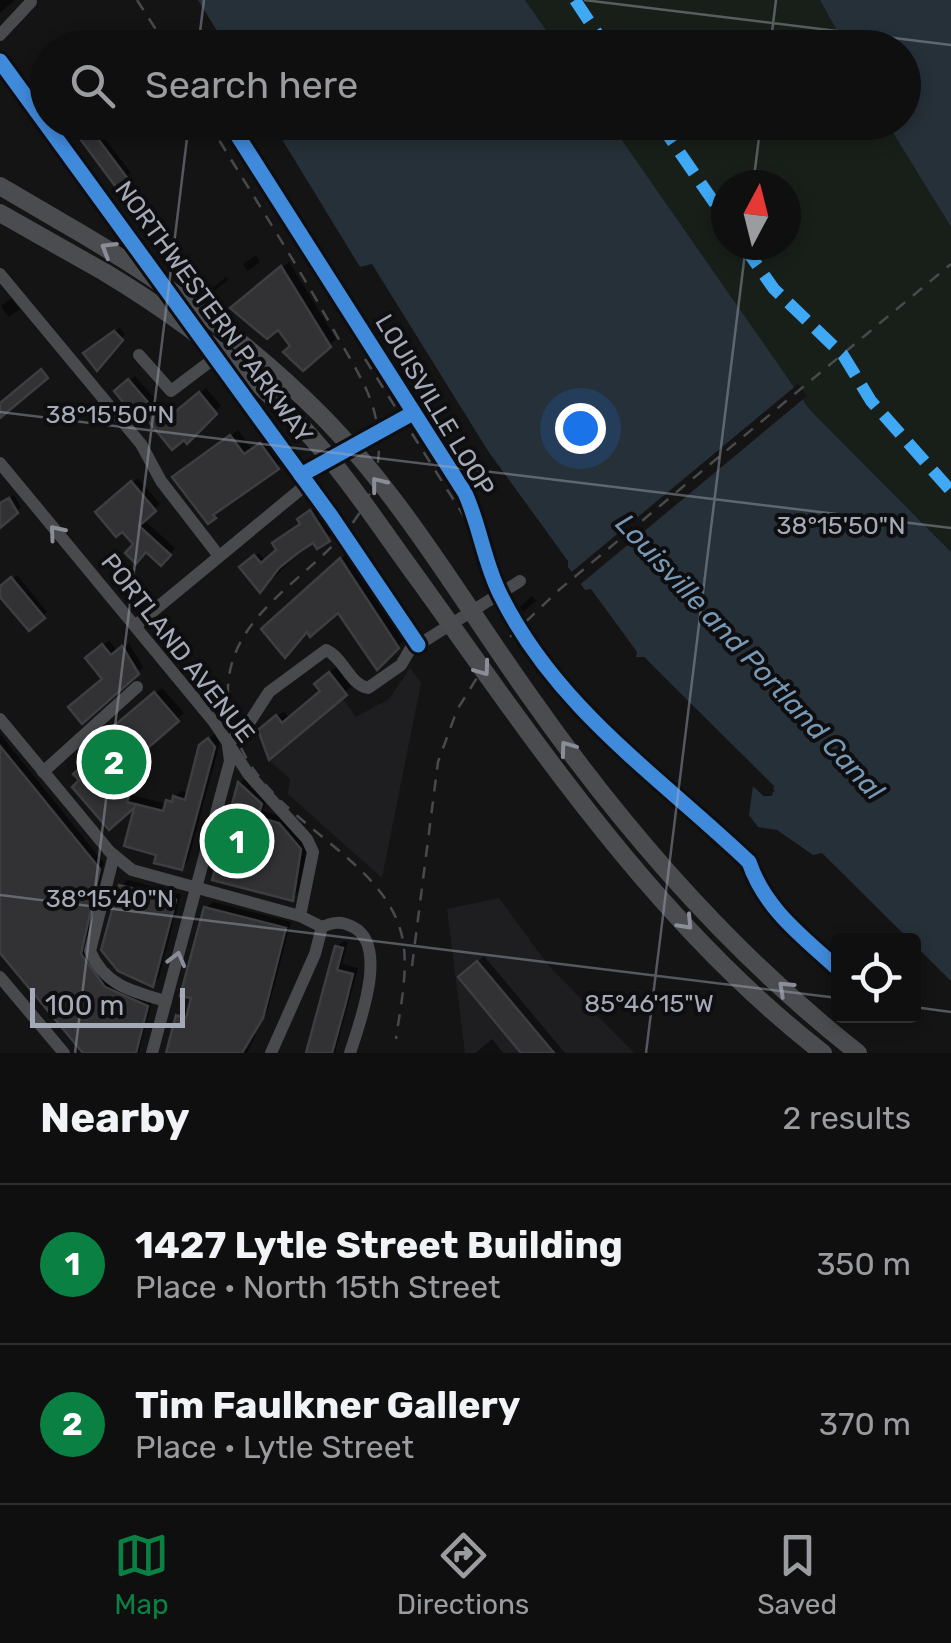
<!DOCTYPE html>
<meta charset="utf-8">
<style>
:root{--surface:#0f0f10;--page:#181819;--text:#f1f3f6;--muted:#9b9c9f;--line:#2f2f30;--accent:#0b8043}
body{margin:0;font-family:Rubik,sans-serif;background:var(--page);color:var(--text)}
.controls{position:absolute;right:30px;bottom:30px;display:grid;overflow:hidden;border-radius:10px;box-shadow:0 5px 15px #0003}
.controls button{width:90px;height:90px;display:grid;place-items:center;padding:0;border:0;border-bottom:2px solid var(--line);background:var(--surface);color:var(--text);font:50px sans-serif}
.compass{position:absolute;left:711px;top:170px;width:90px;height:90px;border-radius:50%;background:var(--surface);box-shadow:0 5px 15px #0003;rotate:7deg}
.scale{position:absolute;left:30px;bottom:25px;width:155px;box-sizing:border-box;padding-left:10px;border:5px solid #a4aab7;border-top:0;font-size:28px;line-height:35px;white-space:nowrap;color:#a4aab7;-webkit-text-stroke:8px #0e0e10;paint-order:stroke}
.you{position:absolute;left:580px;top:428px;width:35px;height:35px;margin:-25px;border:8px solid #fff;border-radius:50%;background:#1a73e8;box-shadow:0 0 0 15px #1a73e833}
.badge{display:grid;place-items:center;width:65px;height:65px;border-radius:50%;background:var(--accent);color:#fff;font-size:32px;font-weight:700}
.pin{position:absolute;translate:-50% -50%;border:5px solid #fff;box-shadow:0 2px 10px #0006}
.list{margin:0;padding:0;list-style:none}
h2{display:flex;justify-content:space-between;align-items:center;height:130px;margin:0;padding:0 40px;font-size:42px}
h2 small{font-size:32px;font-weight:400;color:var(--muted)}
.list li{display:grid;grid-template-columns:65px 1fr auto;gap:30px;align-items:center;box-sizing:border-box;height:160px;padding:0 40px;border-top:2px solid var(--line)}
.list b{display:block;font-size:38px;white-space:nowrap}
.list p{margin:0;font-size:32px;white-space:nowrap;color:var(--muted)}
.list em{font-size:32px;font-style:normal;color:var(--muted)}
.icon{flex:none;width:55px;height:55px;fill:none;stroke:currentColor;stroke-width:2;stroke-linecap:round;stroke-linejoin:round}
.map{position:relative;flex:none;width:951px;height:1053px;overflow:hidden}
.search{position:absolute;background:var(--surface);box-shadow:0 5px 15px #0003;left:30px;right:30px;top:30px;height:110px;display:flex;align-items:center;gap:25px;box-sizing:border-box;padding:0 35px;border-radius:55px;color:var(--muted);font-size:38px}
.sheet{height:450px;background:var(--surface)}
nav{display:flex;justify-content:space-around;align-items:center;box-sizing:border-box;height:140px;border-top:2px solid var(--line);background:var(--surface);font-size:28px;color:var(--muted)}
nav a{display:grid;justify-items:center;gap:5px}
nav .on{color:var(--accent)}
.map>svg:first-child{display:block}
.built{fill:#1e1e21}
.green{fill:#181f19;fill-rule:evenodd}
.water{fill:#263038}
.pier{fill:#141415}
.shadow{fill:#0007}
.building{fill:#323234;stroke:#3d3e41;stroke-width:2.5}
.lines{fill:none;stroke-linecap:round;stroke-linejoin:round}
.minor{stroke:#484a4e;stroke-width:12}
.highway{stroke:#4b4c50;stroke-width:18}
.rail{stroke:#484a4d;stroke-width:2.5;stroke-dasharray:12 10;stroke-linecap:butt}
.highway-bridge{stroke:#4b4c50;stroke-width:18}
.quiet{stroke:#3fa9f5;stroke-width:12;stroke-dasharray:25 12;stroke-linecap:butt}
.cycleway-casing{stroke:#0e0e10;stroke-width:21}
.cycleway{stroke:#408adc;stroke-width:15}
.oneway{stroke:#898e98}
.oneway2{stroke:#888d98}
.ticks{fill:none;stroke:#a4aab7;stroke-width:2.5;stroke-opacity:0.45}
.labels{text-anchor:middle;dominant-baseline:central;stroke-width:8;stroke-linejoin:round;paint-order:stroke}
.street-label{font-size:25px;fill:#a4aab7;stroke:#0e0e10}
.water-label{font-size:28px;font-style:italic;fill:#7799b6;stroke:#0e0e10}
.ticks-label{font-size:25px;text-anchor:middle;fill:#a4aab7;stroke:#0e0e10;stroke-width:8;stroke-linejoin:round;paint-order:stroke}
</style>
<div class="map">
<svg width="951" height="1053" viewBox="0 0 951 1053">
<rect width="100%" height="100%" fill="#141415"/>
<g class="built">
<path d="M410,668L421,683L382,878L288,794L290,779L268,759L343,699L356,717L389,699Z"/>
<path d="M499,898L548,965L634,1053H465L447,909Z"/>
</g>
<g class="green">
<path d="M525,0H820L846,47H558Z"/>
<path d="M610,123H887L951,227V552L810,410ZM726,185H786V245H726Z"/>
</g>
<g class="water">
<path d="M198,0H525L558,47H227Z"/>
<path d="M820,0H951V227L887,123L904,122V48L846,47Z"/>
<path d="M272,123H610L810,410L951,552V981L822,853L813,855L777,830L758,827L749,815L753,786L764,796L775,791L644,657H636L637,652L591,589L585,590L568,567V561L488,451L372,264L360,267Z"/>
</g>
<g class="pier">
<path d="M798,384L807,396L577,587L568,575Z"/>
<path d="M644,657L774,786L772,796H764L753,786L754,782L770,790L642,662H634Z"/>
</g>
<g class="shadow">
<path d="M0,0H15L0,13Z"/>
<path d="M98,129L131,173L127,177L135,186L125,195L88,136Z"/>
<path d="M256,255L260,262L247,271L243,264Z"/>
<path d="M289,262L336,339L329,345L293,346L278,326L240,302Z"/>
<path d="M226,277L228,280L209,295L207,293Z"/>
<path d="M11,298L20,309L9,317L1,306Z"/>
<path d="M120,328L125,334L97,367L90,349Z"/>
<path d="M135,376L171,417L206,388L221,406L187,440L117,392Z"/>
<path d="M238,430L252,450L268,438L284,461L208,520L182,471Z"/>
<path d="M138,478L160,504L143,519L175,548L161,563L136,544L104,506Z"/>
<path d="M14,495L21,507L0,525V506Z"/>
<path d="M315,508L332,535L314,539L261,590L242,567L259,553L266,561Z"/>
<path d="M347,554L404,640L377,666L339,609L308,629H264Z"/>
<path d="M17,575L47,612L29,628L0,593Z"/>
<path d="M532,596L536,601L523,612L520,607Z"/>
<path d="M109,640L118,652L129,643L143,667L138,672L105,679L94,653Z"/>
<path d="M336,667L352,686L270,756L268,724L284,711L289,718L323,690L324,678Z"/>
<path d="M162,688L184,713L148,744L132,795L167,804L182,791L189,793L201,747L215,733L221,739L188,861L182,867L159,853L127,845L138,801L109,826L117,725Z"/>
<path d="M0,734L104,863L85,950L111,983L152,1001L139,1053H86L0,949Z"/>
<path d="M246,777L267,797L263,811L286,818L308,846L298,892L292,898L215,878L240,783Z"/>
<path d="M128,880L181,894L159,978L153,984L121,886Z"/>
<path d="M213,902L291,922L268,1009L247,1053H168L178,1017L184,1010L190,1012L206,908Z"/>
<path d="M344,941L348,942L342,964L358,968L335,1053H309L337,947Z"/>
<path d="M484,956L565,1053H524L461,977Z"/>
<path d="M492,1039L503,1053H476L478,1051Z"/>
</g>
<g class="building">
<path d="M92,131L128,179L124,182L132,192L124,198L81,140Z"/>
<path d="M281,266L331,347L303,371L283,352L290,346L278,330L267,339L230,308Z"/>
<path d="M114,331L123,340L97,371L83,353Z"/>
<path d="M41,369L48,378L0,418V403Z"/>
<path d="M128,379L164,421L199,392L217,414L187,444L184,440L172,450L145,417L139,422L114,391Z"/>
<path d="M230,435L244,454L260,443L279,469L213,515L216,518L208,524L172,477Z"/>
<path d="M131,481L156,511L139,526L171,555L161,566L146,552L136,564L125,553L133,544L122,532L116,537L95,512Z"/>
<path d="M9,498L18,513L0,528V503Z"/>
<path d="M310,510L330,541L317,549L313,543L299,552L279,568L260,593L239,567L254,555L261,563L276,550L272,543L300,524L297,519Z"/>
<path d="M340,558L399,648L377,670L338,613L310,637L307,632L285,658L261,629Z"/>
<path d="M11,577L45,618L29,631L0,597V586Z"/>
<path d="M102,644L111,655L122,646L139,674L82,724L68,707L102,679L85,658Z"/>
<path d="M329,672L347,695L269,760L258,730L276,715L282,723L320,691L314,684Z"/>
<path d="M154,692L179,721L143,752L127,802L163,811L166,800L172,802L173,796L185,800L199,745L208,738L215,747L182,870L154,863L156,855L124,846L134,808L109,830L72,787L79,780L73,774L114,739L108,731Z"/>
<path d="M0,746L100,869L81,954L105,987L148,1006L136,1053H83L0,953Z"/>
<path d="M238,782L262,804L258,817L279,823L301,849L293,901L212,880Z"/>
<path d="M119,885L176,900L153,987L118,971L101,950Z"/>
<path d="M204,907L286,928L263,1018L242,1053H166L176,1015L186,1018L191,998L180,996Z"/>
<path d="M335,946L343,948L337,970L353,974L345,1006L332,1053H306Z"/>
<path d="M477,961L554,1053H521L458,977Z"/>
</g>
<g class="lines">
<g class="minor">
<path d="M0,35L31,2"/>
<path d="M0,61L158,277"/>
<path d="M0,274L141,444L161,481L219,556"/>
<path d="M213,354L418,645L520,581"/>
<path d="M139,355L171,391L216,357"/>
<path d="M0,463L214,722L249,775L307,839L313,852L300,916"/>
<path d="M135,626L307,484"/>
<path d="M0,719L110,852L132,870L300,916L322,927L315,954L271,1053"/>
<path d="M228,743L245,729L269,692L326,650C344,658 349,684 368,688L401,665L415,641"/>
<path d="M43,772L137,687"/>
<path d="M114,855L90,951C104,985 133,992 166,1001"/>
<path d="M322,927C333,922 341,921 353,927C389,945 360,1022 350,1053"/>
<path d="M0,977L64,1053"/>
<path d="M152,1053L230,761L228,746"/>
</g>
<g class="highway">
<path d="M0,186L58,220"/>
<path d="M0,213L106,273"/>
</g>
<g class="rail">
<path d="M137,0L168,48"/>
<path d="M208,122C250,191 294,259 333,329C350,360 372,390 377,425C400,570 201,581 231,719C254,824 394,852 404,948C407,979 400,1009 396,1039"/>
<path d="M365,359L467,521"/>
<path d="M412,966L438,762L457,710L491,655L560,589L951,264"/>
</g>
<g class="highway-bridge">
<path d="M58,220C154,275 241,335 319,413C402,496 463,603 531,698C623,829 732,954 858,1053"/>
<path d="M106,273C177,316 245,367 302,427C347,475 382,530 421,583C540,749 659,926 823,1053"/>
</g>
<g class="quiet">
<path d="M575,0L607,48"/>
<path d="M659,122L726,220"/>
<path d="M743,245L774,289L843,355L871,401L951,491"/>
</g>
<g class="cycleway-casing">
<g id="cycleway">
<path d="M0,61L331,516L418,645"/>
<path d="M229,122L465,493C480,526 484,562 500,594C556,708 660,777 749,862C765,909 802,936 838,969"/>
<path d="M301,475L413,413"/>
</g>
</g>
<use href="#cycleway" class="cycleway"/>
</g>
<defs><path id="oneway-chevron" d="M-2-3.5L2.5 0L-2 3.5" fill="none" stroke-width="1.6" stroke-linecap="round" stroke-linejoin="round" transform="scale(2.5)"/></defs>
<g class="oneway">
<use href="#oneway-chevron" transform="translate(108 249) rotate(-149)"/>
<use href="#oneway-chevron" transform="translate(378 484) rotate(-128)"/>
<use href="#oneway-chevron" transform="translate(483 669) rotate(54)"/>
<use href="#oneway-chevron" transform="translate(567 748) rotate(-126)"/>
<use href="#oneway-chevron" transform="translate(686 923) rotate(47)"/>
<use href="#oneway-chevron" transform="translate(785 988) rotate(-137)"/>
</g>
<g class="oneway2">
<use href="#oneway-chevron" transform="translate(56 532) rotate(-130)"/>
<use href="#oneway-chevron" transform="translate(177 959) rotate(-75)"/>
</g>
<path class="ticks" d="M584,0L951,45M198,48L204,0M770,48L776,0M753,185L761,122M0,412L951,528M0,895L838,998M914,1007L951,1012M75,1053L189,122M646,1053L746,245"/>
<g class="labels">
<g class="street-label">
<text transform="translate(214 312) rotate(54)">NORTHWESTERN PARKWAY</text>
<text transform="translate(435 405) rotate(59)">LOUISVILLE LOOP</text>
<text transform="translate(178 648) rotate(52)">PORTLAND AVENUE</text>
</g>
<g class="water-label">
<text transform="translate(750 657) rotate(47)">Louisville and Portland Canal</text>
</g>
</g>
<g class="ticks-label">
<text x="110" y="423">38°15'50"N</text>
<text x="841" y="534">38°15'50"N</text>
<text x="110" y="907">38°15'40"N</text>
<text x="649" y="1012">85°46'15"W</text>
</g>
</svg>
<div class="controls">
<button><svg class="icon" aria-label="locate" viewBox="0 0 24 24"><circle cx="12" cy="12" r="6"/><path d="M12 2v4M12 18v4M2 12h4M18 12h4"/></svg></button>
</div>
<svg class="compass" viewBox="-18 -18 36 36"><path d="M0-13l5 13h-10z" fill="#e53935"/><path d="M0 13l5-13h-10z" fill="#9b9c9f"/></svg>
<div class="scale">100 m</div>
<div class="you"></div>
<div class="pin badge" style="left:237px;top:841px">1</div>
<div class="pin badge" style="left:114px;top:762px">2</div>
<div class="search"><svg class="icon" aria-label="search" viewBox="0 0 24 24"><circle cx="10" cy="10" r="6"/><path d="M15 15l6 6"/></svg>Search here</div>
</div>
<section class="sheet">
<h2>Nearby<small>2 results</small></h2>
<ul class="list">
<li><span class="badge">1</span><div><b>1427 Lytle Street Building</b><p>Place · North 15th Street</p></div><em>350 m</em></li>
<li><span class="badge">2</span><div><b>Tim Faulkner Gallery</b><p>Place · Lytle Street</p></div><em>370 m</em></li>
</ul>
</section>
<nav>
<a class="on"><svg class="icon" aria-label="map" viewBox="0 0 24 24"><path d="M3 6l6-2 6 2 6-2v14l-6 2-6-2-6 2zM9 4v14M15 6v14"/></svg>Map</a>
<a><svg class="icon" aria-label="directions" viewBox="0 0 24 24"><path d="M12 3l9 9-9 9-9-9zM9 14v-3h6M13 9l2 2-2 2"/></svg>Directions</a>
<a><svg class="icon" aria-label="saved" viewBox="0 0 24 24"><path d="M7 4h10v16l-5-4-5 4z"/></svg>Saved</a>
</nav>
